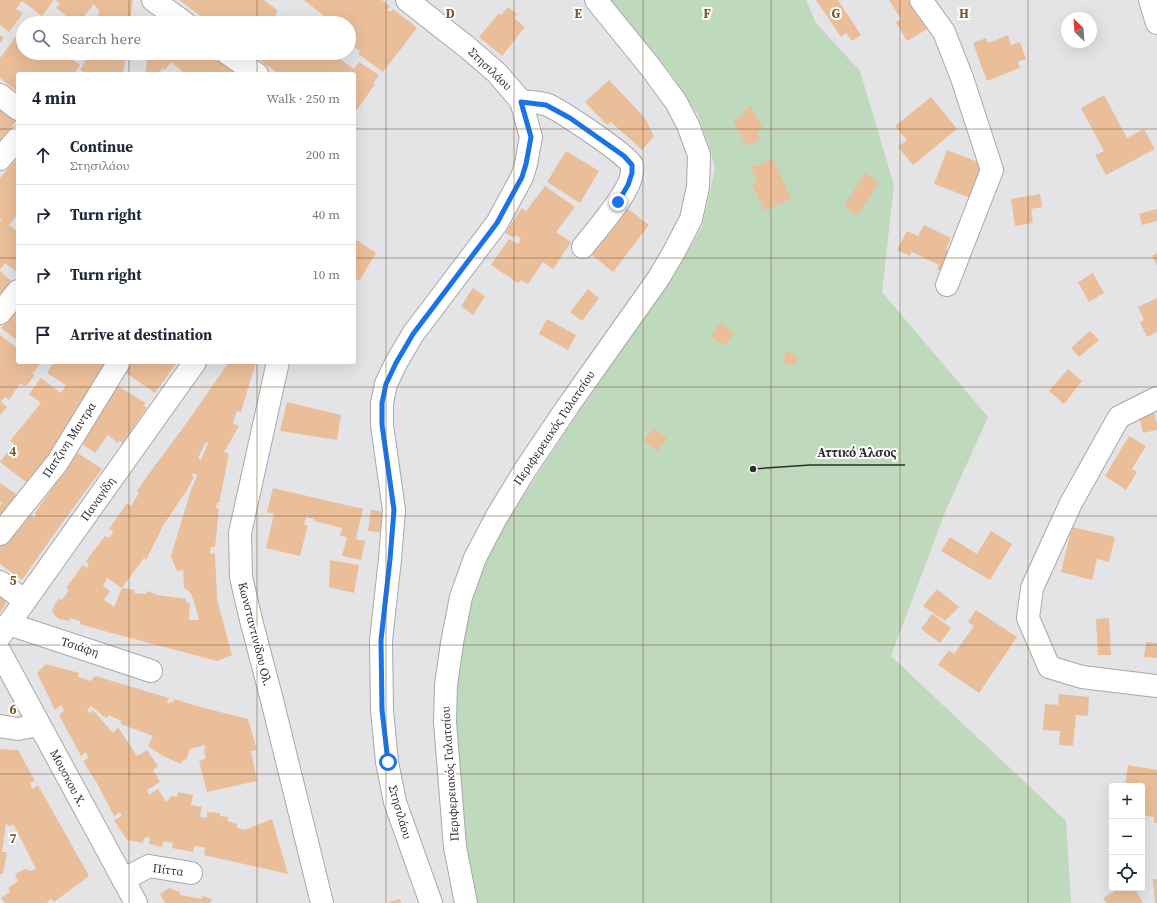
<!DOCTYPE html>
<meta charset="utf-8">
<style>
:root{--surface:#fff;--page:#f6f6f7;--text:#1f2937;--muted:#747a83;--line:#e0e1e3}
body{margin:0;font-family:"Source Serif 4",serif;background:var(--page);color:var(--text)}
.controls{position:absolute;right:12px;bottom:12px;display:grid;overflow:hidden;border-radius:4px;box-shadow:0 4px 16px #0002}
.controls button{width:36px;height:36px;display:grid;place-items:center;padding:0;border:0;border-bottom:1px solid var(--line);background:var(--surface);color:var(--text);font:20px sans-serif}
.compass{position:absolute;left:1061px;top:12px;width:36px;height:36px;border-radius:50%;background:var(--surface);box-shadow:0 4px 16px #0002;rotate:335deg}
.stop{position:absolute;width:12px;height:12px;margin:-9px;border:3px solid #1a73e8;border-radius:50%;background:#fff}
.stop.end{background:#1a73e8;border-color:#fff;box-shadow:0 1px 4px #0008}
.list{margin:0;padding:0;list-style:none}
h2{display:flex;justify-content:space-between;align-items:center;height:52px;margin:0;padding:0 16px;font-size:17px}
h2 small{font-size:13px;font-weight:400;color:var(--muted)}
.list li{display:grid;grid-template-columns:26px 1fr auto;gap:12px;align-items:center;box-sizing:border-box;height:60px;padding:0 16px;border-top:1px solid var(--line)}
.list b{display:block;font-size:15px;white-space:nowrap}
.list p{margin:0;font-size:13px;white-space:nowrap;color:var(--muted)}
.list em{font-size:13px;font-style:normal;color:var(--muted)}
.icon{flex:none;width:22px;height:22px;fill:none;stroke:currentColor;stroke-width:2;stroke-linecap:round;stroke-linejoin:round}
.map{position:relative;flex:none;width:1157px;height:903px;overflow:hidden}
.search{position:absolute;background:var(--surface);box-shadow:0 4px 16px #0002;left:16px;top:16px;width:340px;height:44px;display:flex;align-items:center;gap:10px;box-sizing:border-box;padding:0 14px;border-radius:22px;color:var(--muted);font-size:15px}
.panel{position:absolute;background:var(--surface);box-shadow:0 4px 16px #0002;left:16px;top:72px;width:340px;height:292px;border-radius:4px}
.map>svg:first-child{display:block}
.green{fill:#bed9bb}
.building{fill:#eabe99;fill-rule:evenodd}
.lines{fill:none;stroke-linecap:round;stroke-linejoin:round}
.minor-casing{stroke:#a8a8ab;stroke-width:24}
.minor{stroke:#fff;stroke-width:22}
.route{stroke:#1a73e8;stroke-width:5}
.grid{fill:none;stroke:#79592f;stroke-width:1;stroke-opacity:0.55}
.labels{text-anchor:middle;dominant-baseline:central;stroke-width:4;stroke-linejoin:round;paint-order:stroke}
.street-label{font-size:12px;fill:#2e2e2f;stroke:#fff}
.grid-label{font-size:13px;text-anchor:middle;font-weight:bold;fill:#79592f;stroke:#fff;stroke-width:4;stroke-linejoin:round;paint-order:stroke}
.leader{fill:none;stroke:#2e2e2f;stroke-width:1.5}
.callout-dot{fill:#2e2e2f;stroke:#fff;stroke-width:1.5}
.callout-label{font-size:13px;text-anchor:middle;font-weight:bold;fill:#2e2e2f;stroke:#fff;stroke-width:4;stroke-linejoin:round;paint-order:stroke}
</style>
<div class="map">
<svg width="1157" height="903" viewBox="0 0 1157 903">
<rect width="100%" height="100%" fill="#e4e4e7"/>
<path class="green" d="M611,0H806L816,23L860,71L894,185L882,292L988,417L946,510L891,656L1066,821L1071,903H473L463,856L452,724L466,601L482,559L568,428L677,270L702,227L715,168L710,149L698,115L674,78Z"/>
<g class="building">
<path d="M0,0H54L42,16L22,1L16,9L23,13L9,32L0,25Z"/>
<path d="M55,0H133L130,23H97L99,11L94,4L78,23H76L56,8L60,3Z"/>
<path d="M179,0H264L278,11L275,15L280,18L282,15L288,20L290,17L298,23H210Z"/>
<path d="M304,0H382L390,6L387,10L390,12L393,9L417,28L383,72L358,54L360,51L349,43V23H333Z"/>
<path d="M816,0H838L861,35L852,41L846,33L841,37Z"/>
<path d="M889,0H912L929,28L907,41L896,22L901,19Z"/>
<path d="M508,7L517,14L514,18L525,27L502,56L479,37L499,13L501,15Z"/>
<path d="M23,27V53H63L80,65L74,74H18V92L0,78V58Z"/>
<path d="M0,35L4,38L0,43Z"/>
<path d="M1008,35L1011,45L1020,42L1026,59L1018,62L1020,68L987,81L973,43L986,38L988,43Z"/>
<path d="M87,53H126L123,74H86L80,70L87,58Z"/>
<path d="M148,53H213L238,73L237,74H185L171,62L165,70L162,68L160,72L169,74H145Z"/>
<path d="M250,53H332L354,69L359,62L379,75L373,83L375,84L354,114V74H279Z"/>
<path d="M609,80L645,118L654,136L642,150L611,122L607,125L585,102Z"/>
<path d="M1104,95L1127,138L1144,129L1155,149L1106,175L1095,155L1104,151L1081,108Z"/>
<path d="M931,97L957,129L913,165L898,147L907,140L895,126Z"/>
<path d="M0,106L18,119L0,141Z"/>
<path d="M751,106L763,128L756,133L760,139L747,146L733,121L745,114L743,111Z"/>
<path d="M947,150L986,165L973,199L934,184Z"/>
<path d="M566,151L599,171L580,203L547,182Z"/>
<path d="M18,157V214L9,225L18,232V273L5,263L0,270V221L2,219L0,218V178Z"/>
<path d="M773,159L791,199L764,211L752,184L757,181L751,168Z"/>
<path d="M865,173L879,182L858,215L844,206Z"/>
<path d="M545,186L575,207L556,232L571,242L553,269L543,262L528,284L521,280L518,283L491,265L509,239L518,244L521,239L516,235L514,238L505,233L522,208L526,211Z"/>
<path d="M1040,194L1042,207L1031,209L1033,223L1015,226L1011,199Z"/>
<path d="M627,208L649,225L613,272L591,254Z"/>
<path d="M1157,209V221L1142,225L1139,214Z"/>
<path d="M924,225L951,238L946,249L952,252L943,272L937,269L939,265L912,252L910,256L897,250L907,231L918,236Z"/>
<path d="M354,238L376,253L359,281L354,278Z"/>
<path d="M1157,253V266L1152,256Z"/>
<path d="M0,271L12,282L0,296Z"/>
<path d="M1093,273L1104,293L1089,302L1078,282Z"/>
<path d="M473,288L485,296L473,315L461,306Z"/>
<path d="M588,289L599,298L582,321L570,312Z"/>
<path d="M1157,298V332L1147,337L1140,322L1144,320L1138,307Z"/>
<path d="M16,312L18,313V341L1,328Z"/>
<path d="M547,319L576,335L568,350L539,334Z"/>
<path d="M720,323L734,332L725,346L711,337Z"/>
<path d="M1090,331L1099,340L1079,357L1071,348Z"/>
<path d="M0,335L18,349V362H34L39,365L32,374L35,375L26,386L20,384L9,400L5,397L1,402L7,407L0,415Z"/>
<path d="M787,351L798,356L794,366L782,361Z"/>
<path d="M54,362H110L31,486L0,462L14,444L10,441L41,403L29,394L41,378L61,393L66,385L47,373Z"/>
<path d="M124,362H177L155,393L122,370Z"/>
<path d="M229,362H256L241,412L237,411L233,423L239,426L224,452L229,454L219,503H217L216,508L219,509L215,547H211L210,554L215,553L217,599L232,655L217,661L104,631L80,624V621L70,618V621L59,619L54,615L52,611L54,606L59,598L62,600L69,590L66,588L83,565L87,568L89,565L86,561L105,536L109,538L112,534L113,531L109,529L127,503L131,506L133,503L139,493L137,491L153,468L183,428ZM206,442L208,443L201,460L198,458ZM193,473L197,475L190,493L171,556L177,571L183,570L184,588L190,592L194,601L199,620H189L190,603L186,602V599L157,595L148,591L146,594L134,593L135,590L122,588L114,607L104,600L110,591L103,586L107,578L122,588L144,558L146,560L164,524L187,490L194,477L192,476Z"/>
<path d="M1068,369L1082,381L1064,404L1049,391Z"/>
<path d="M114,384L146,403L143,406L147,407L123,443L119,440L118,443L108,435L95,453L82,444L87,437L83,434Z"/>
<path d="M287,402L341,415L337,440L280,431Z"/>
<path d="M1153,408L1157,424V430L1143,433L1138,412Z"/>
<path d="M653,428L667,438L658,451L644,441Z"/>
<path d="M1129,436L1146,446L1132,469L1137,472L1126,490L1105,476Z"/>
<path d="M73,450L102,469L57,530L22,580L0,564V547L26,512L34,518L36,515L35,513L55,484L52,481Z"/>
<path d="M0,483L19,496L0,520V506L2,503L0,501Z"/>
<path d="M273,488L363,509L356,539L365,541L361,560L342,556L347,537L340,536L342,528L314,521V519L306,517L304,525H308L300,556L266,548L274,514L267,512Z"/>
<path d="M371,510L388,512L384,533L368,531Z"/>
<path d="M1072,527L1115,537L1109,562L1097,559L1092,580L1061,572Z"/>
<path d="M991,531L1012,544L990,580L941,551L950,537L977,554Z"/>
<path d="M330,560L359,565L354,593L329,587Z"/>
<path d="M937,589L959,607L945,621L923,606Z"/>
<path d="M0,593L9,599L0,613Z"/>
<path d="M976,610L1017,637L979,693L938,665L949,650L954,654L974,626L968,622Z"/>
<path d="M932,614L951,628L940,643L921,629Z"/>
<path d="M1109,618L1111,655H1098L1096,619Z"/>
<path d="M1146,642L1157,643V658L1144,657Z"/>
<path d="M46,664L79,673L78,677L91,681L95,676L169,698L167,703L169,704L170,701L173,703L174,699L204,708L248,719L257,750L251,751L257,781L207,792L199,761L206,758L204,752L205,745L190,749L186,760L184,759L181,764L163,756L148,746L153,736L121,724V721L109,715L106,718L91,706L87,710L90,713L93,710L113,733L118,727L137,756L147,750L158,766L153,770L160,782L147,790L149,795L158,789L166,802L172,796L177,797L178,792L193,795L191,805L202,807L200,817L207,818V812L220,813V816L228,817V821L237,824V828L245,830L272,819L288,874L204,855L205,848L202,847L194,846L193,852L172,848L173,843L169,842L164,841L162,847L149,844L150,837L144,838L143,843L127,840L114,820L122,816L120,812L114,816L98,785L83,761L88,758L86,752L81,756L59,715L64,711L61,705L55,710L37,673Z"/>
<path d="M1059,694L1089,697L1088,716L1076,715L1073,746L1059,745L1060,731L1043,730L1045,704L1058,705Z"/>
<path d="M0,749L18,750L35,781L30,783L32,789L38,785L89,876L54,902L52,899L47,902L48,903H5L1,898L10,892L8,888L18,881L15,874L25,869L30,871L36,869L14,825L9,826L6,824L2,852H7L3,874H0Z"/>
<path d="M1128,765L1157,770V823H1154V817L1142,815V786H1125Z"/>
<path d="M1153,879H1157V903H1155Z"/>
<path d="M169,888L180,892V895L202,899V896L212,899L210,903H165L160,894Z"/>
<path d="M1120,888H1134L1143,903H1106L1103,898Z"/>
<path d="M400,899L401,903H387Z"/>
</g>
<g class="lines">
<g class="minor-casing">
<g id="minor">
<path d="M153,0L185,23"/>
<path d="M407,0L468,48L497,73L521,101L531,137L526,164L522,177L497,223L413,334L396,363L386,384L382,403V425L394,510L390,559L381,640L382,710L387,762L395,802L431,903"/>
<path d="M921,0L944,32L962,78L992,170L947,285"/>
<path d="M1150,0L1157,23"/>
<path d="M227,53L257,74"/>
<path d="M0,95L18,109"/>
<path d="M521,101C529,102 541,102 548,105C561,111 628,155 632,165C633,167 632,169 632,171C632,191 596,230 583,247"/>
<path d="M0,159L18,138"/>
<path d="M0,313L18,291"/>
<path d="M278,362L240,533L241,577L251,620L272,700L322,903"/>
<path d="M1157,398L1119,417L1071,503L1032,588L1028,618L1049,667L1082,677L1157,686"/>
<path d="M0,534L57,463L119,362"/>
<path d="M0,582L25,601"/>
<path d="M9,624L151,671"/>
<path d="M0,636L195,362"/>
<path d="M0,652L136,903"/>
<path d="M0,726L18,729L39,725"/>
<path d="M123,880L149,866L191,873"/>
<path d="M466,903L455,847L445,722L446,685L452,643L461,597L475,558L497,516L525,470L568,406L658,279L674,252L691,219L698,187L699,155L688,125L676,102L651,68L596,0"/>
</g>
</g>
<use href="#minor" class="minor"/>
</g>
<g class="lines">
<path class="route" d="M388,762L382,710L381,640L390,559L394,510L382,425V403L386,384L396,363L413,334L497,223L522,177L526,164L531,137L521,102L546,105L570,118L624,156L632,165V173L628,185L618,202"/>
</g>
<path class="grid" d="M129,0V23M257,0V23M386,0V903M514,0V903M643,0V903M771,0V903M900,0V903M1028,0V903M129,53V74M257,53V74M0,129H18M354,129H1157M0,258H18M354,258H1157M129,362V903M257,362V903M0,387H1157M0,516H1157M0,645H1157M0,774H1157"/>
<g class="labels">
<g class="street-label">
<text transform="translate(490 69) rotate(44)">Στησιλάου</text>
<text transform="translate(554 428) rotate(-56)">Περιφερειακός Γαλατσίου</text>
<text transform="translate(69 440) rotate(-57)">Πατζινη Μαντρα</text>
<text transform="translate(98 499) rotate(-55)">Παναγίδη</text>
<text transform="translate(255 634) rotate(76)">Κωνσταντινίδου Ολ.</text>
<text transform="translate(80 647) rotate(18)">Τσιάφη</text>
<text transform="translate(450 774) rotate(-94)">Περιφερειακός Γαλατσίου</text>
<text transform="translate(68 778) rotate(62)">Μουσκου Χ.</text>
<text transform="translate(400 812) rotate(74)">Στησιλάου</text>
<text transform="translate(168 870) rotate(7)">Πίττα</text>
</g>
</g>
<g class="grid-label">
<text x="450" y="18">D</text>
<text x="578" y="18">E</text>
<text x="707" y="18">F</text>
<text x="836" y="18">G</text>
<text x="964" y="18">H</text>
<text x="13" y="456">4</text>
<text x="13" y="585">5</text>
<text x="13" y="714">6</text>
<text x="13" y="843">7</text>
</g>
<path class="leader" d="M753 469L810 465H905"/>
<circle class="callout-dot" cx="753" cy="469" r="4"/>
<g class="callout-label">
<text x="857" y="457">Αττικό Άλσος</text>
</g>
</svg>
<div class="controls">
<button>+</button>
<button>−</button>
<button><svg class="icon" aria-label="locate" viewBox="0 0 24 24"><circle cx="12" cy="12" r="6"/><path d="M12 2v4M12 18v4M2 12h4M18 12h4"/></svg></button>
</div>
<svg class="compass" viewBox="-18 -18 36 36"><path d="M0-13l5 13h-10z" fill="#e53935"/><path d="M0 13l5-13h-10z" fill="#747a83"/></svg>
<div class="stop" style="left:388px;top:762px"></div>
<div class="stop end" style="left:618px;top:202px"></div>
<div class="search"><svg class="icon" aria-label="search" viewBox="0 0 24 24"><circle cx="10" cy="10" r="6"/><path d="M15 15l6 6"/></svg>Search here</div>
<section class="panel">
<h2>4 min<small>Walk · 250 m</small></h2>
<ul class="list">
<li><svg class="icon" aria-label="ahead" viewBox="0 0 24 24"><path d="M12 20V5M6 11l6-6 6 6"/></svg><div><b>Continue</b><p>Στησιλάου</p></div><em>200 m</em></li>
<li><svg class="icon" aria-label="right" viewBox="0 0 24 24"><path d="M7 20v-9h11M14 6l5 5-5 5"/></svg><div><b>Turn right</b></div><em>40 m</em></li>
<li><svg class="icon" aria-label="right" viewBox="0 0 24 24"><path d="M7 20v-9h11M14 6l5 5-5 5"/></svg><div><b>Turn right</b></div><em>10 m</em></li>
<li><svg class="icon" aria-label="arrive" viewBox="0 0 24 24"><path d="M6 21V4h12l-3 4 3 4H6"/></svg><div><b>Arrive at destination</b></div></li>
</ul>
</section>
</div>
